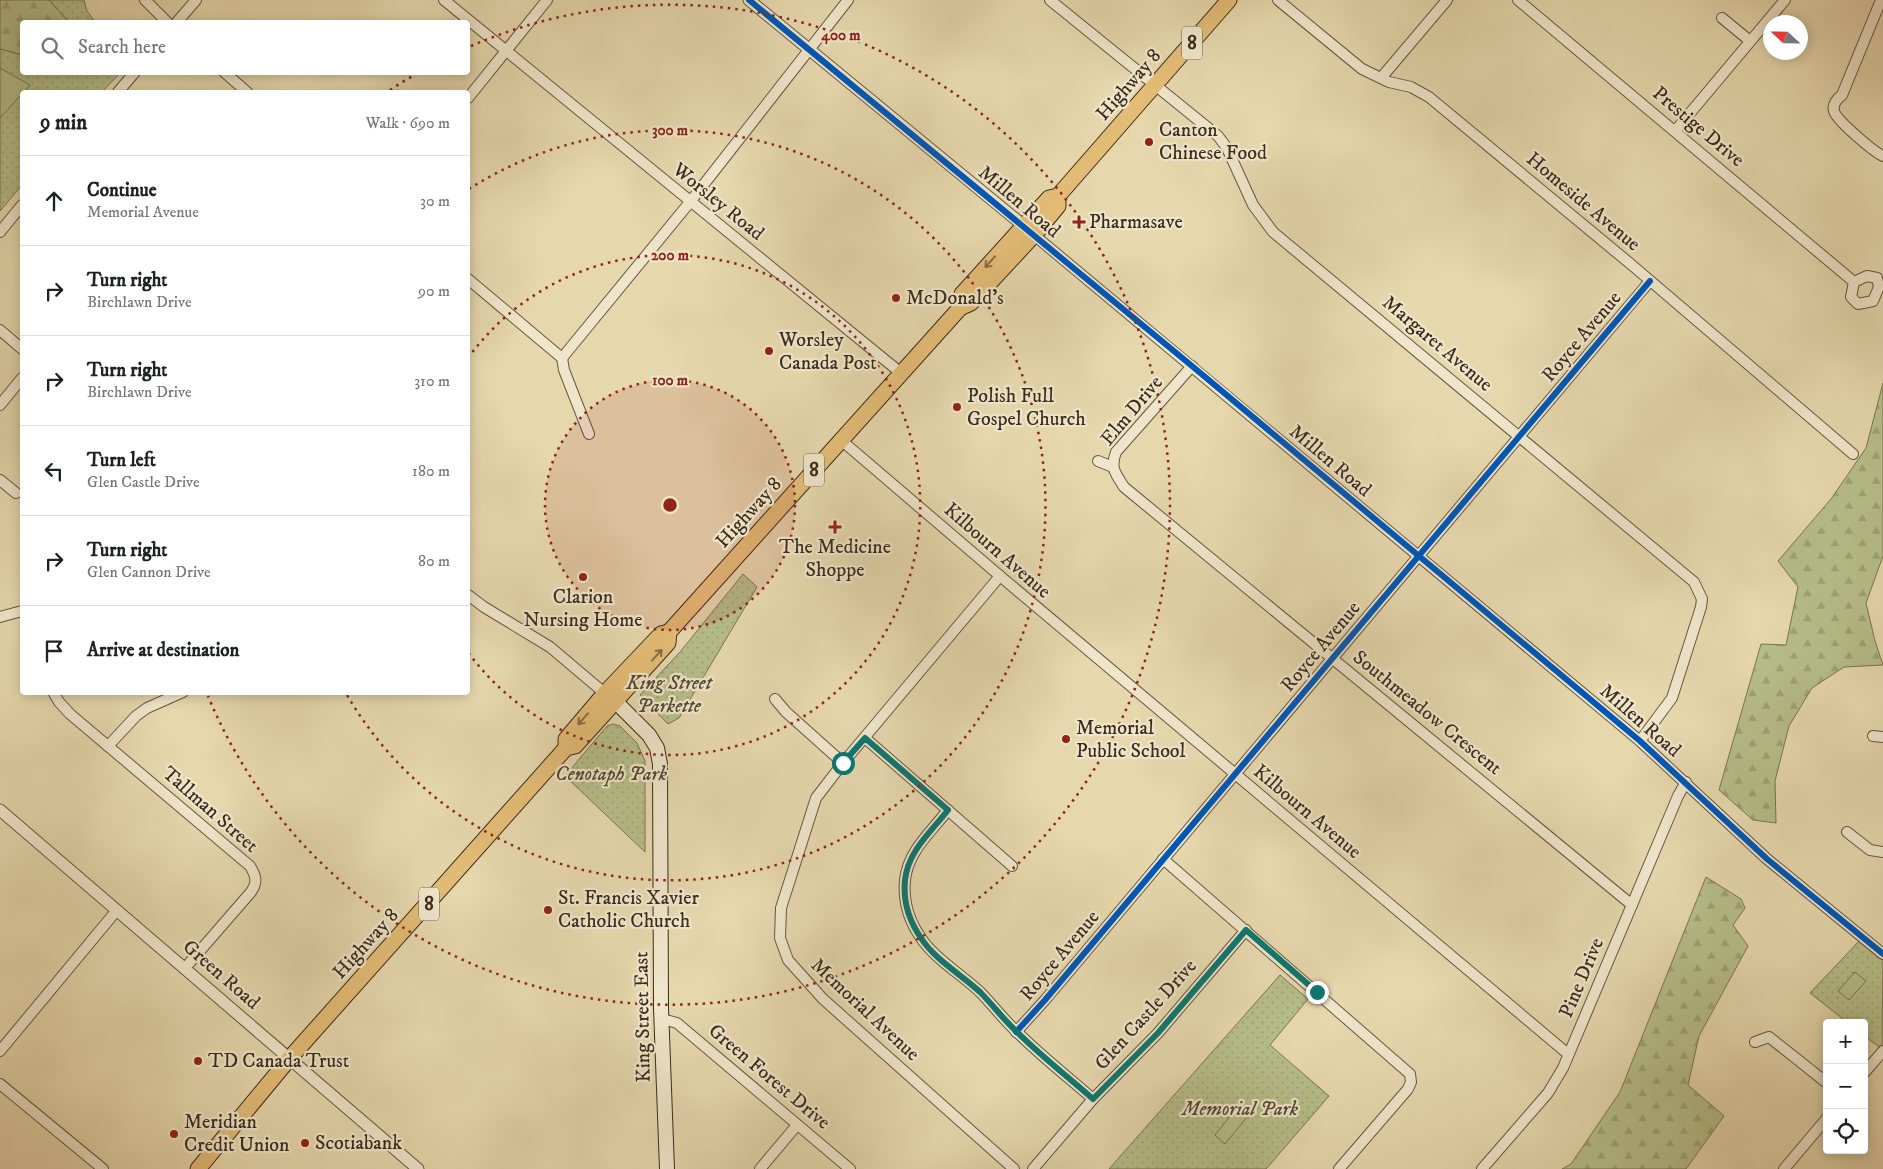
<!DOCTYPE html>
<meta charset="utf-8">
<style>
:root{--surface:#fff;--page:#f2f2f2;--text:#202124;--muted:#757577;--line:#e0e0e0}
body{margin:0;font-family:"IM FELL DW Pica",serif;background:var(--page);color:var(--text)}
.controls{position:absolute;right:15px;bottom:15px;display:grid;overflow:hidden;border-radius:5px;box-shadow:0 2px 12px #0003}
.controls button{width:45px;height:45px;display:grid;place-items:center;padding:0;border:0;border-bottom:1px solid var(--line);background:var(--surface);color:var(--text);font:25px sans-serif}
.compass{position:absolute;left:1763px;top:15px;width:45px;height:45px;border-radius:50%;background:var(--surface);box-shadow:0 2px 12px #0003;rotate:292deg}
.stop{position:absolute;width:15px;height:15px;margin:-11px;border:4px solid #0f766e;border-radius:50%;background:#fff}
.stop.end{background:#0f766e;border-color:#fff;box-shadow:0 1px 5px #0008}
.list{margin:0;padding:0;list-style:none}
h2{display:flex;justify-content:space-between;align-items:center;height:65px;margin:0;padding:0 20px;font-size:21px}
h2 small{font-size:16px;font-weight:400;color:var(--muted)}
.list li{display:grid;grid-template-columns:32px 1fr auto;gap:15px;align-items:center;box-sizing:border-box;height:90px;padding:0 20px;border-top:1px solid var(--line)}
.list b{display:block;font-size:19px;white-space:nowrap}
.list p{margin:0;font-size:16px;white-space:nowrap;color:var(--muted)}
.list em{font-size:16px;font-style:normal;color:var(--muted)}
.icon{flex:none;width:28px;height:28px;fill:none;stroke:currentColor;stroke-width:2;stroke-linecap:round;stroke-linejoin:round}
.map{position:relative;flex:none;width:1883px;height:1169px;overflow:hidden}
.search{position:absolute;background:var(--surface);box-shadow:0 2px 12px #0003;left:20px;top:20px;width:450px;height:55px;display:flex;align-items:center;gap:12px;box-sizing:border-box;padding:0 18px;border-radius:5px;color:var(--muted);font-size:19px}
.panel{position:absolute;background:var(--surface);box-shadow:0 2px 12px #0003;left:20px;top:90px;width:450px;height:605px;border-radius:5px}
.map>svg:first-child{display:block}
.forest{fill:url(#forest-firs);stroke:#787553}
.park{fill:url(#park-dots);stroke:#787553}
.pitch{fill:#b6be89;stroke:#787553}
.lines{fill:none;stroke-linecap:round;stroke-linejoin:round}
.minor-casing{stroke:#655741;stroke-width:12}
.tertiary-casing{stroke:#655741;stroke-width:13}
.secondary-casing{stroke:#3a2c1d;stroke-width:16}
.primary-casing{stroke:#3a2c1d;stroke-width:17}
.minor{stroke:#efe5ca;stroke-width:10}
.tertiary{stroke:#efe5ca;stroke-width:11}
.secondary{stroke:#efe5ca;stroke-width:14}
.primary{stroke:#e3bc76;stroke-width:15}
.cycleway-casing{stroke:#efe5ca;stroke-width:9}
.cycleway{stroke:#0057b8;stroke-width:6}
.oneway{stroke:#866d45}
.route{stroke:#0f766e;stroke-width:6}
.ring{fill:none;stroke:#8f2418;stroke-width:2.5;stroke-dasharray:2.5 5}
.poi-dot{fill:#8f2418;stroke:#efe5ca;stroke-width:2}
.labels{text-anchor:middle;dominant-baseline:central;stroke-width:4.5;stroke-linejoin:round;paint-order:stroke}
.shield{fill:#efe5ca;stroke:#706451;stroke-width:1}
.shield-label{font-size:19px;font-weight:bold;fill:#3a2c1d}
.street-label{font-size:20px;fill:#3a2c1d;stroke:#efe5ca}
.poi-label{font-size:20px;fill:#3a2c1d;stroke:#efe5ca;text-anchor:start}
.park-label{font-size:20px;font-style:italic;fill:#534933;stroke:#efe5ca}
.centre{fill:#8f2418;stroke:#efe5ca;stroke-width:2.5}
.ring-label{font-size:15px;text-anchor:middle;font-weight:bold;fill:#8f2418;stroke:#efe5ca;stroke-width:4.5;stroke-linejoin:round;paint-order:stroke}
</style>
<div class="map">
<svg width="1883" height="1169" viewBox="0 0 1883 1169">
<defs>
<pattern id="forest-firs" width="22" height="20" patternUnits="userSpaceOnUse" patternTransform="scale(1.25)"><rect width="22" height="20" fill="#b6be89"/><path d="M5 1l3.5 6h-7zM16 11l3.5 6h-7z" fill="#9da376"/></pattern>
<pattern id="park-dots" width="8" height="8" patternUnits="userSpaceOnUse" patternTransform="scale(1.25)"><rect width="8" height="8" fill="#b6be89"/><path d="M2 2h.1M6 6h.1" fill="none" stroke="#9da376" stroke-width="1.8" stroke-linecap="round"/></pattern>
</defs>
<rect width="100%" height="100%" fill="#e6d7ad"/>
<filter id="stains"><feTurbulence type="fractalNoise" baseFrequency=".004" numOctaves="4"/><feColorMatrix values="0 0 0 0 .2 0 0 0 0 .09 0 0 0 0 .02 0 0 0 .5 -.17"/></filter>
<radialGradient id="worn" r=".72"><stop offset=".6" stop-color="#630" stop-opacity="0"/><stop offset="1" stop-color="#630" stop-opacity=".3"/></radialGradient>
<g class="forest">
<path d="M0,0H49L68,21L67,22H22V55L0,49Z"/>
<path d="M1883,383V556L1866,603L1875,641L1883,665L1844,667L1812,688L1789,726L1775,781L1776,823L1753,820L1719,790L1761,644L1786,645L1798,587L1778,561L1831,499L1866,448Z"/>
<path d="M1706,877L1741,899L1745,908L1733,925L1748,946L1699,1036L1688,1085L1724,1116L1686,1169H1562L1571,1164L1620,1092Z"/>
</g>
<g class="park">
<path d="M49,0H84L87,11L95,22H67L68,21Z"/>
<path d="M0,49L22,55V72L120,73L102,92H22V185L0,211Z"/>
<path d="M743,574L757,587L679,718L668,724L640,695L680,652Z"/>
<path d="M613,724L620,726L637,743L645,761V852L565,776L607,726Z"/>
<path d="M1861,939L1883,957L1882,1049L1864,1036V1023H1848L1810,993Z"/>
<path d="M1280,975L1308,999L1270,1045L1329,1096L1266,1169H1109Z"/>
</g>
<g class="pitch">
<path d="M0,68L30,85L0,118Z"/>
<path d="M1855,972L1866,981L1849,1000L1838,991Z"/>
<path d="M1236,1109L1247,1117L1225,1144L1215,1135Z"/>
</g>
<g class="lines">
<g class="minor-casing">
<g id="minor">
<path d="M145,0L167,22"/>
<path d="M444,0L901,373"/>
<path d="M1050,0L1218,136L1227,148L1253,205L1273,232L1694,582L1702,599L1701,607L1672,698L1640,741"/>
<path d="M1278,0L1362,69L1389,82L1411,87L1429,97L1633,266L1853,454"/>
<path d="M1518,0L1854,282L1851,297L1858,304L1873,301L1879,287L1877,278L1867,276L1854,282"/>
<path d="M1881,0L1842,95C1837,99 1832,104 1834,111C1836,120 1874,152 1883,156"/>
<path d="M1722,18L1750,41"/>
<path d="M177,22L196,0"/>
<path d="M224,72L247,92"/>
<path d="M1381,78L1447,0"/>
<path d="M118,92L135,72"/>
<path d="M468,98L547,0"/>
<path d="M1675,131L1785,0"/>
<path d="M0,232L22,205"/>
<path d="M1034,235L1640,741L1767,859L1883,954"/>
<path d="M468,279L562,358L564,370L589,434"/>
<path d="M0,330L22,349"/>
<path d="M562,358L690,202L848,0"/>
<path d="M1192,366L1116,452C1110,468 1115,473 1124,487L1632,905"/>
<path d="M0,405L22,378"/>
<path d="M841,440L1000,576L1568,1054"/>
<path d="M1098,461L1113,467"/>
<path d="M0,480L16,493"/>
<path d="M1000,576L843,763L816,798L781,908L780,938L788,960L823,999L1014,1169"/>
<path d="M468,595L484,607L550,647L608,696"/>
<path d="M0,617L22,611"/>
<path d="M53,692L59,702L70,714L250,866C256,876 258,882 251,892L185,968"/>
<path d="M775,699L786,712L843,763"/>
<path d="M1873,736L1883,737"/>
<path d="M865,738L1012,866"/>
<path d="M108,746L136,716L147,708L183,692"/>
<path d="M948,810C931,832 908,851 905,880C903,901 909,921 921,938C934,958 962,975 980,992C992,1004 1003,1019 1016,1031C1040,1055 1068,1077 1093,1099"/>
<path d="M1847,832L1870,850L1883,852"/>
<path d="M1163,859L1410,1074L1411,1082L1408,1089L1339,1169"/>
<path d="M662,1019L677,1023L850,1169"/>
<path d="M1016,1032L1045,1000L1650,281"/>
<path d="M1755,1042L1769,1037L1827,1083"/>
<path d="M0,1051L117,910"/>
<path d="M1864,1073L1883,1051"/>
<path d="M0,1084L103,1169"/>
<path d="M760,1169L797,1125"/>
<path d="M1033,1169L1093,1099L1158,1033L1246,930"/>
<path d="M1482,1169L1548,1093L1563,1068L1678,796L1686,782"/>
<path d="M1784,1169L1827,1118"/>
</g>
</g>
<g class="tertiary-casing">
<g id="tertiary">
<path d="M749,0L1030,231"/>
<path d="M0,810L418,1169"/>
</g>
</g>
<g class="secondary-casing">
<path id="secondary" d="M615,701L649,735L657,748L660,764L661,1008L667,1169"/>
</g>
<g class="primary-casing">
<g id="primary">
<path d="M960,308L962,294L1049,198L1058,196L1229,0"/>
<path d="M566,748V739L605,693L661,634L669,632"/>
<path d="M198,1169L289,1059L566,748L575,746L668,643L669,632L960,308L971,303L1034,235L1058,206V196"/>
</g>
</g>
<use href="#minor" class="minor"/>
<use href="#tertiary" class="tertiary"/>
<use href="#secondary" class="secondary"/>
<use href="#primary" class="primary"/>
<g class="cycleway-casing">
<g id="cycleway">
<path d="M749,0L1192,366L1640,741L1767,859L1883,954"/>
<path d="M1016,1032L1045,1000L1650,281"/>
</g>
</g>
<use href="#cycleway" class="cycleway"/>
</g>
<defs><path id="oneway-shaft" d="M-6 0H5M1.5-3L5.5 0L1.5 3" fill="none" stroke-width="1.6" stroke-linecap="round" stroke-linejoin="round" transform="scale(1.25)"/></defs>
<g class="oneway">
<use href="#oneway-shaft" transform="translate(990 262) rotate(132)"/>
<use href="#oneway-shaft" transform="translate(657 655) rotate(-48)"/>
<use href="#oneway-shaft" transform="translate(583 719) rotate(131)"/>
</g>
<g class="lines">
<path class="route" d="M843,763L865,738L948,810C931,832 908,851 905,880C903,901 909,921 921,938C934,959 962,975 980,992C992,1004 1003,1019 1016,1031C1040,1055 1068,1077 1093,1099L1158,1033L1246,930L1317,992"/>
</g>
<circle cx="670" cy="505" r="125" fill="#8f2418" fill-opacity=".12"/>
<g class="ring">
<circle cx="670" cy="505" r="125"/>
<path d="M468 358A250 250 0 1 1 468 652"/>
<path d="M469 189A375 375 0 1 1 347 695"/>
<path d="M390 90A500 500 0 0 1 416 74M471 46A500 500 0 1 1 208 696"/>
</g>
<g class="poi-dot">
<circle cx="1149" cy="142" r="5"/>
<path d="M1076.5 214.5h5v5h5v5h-5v5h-5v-5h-5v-5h5z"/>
<circle cx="896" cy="298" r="5"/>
<circle cx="769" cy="351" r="5"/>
<circle cx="957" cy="407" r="5"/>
<path d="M832.5 519.5h5v5h5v5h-5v5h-5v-5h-5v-5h5z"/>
<circle cx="583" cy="577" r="5"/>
<circle cx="1066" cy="739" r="5"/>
<circle cx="548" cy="910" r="5"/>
<circle cx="198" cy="1061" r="5"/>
<circle cx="174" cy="1134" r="5"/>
<circle cx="305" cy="1143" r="5"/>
</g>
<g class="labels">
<g class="shield">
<rect x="1182" y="26.5" width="20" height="33" rx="4"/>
<rect x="804" y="453.5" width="20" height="33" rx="4"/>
<rect x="419" y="887.5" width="20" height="33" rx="4"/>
</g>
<g class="shield-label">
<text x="1192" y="43">8</text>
<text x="814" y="470">8</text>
<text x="429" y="904">8</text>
</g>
<g class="street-label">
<text transform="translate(1129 85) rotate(-49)">Highway 8</text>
<text transform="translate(1698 127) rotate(40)">Prestige Drive</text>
<text transform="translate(718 202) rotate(39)">Worsley Road</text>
<text transform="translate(1019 202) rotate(40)">Millen Road</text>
<text transform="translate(1583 202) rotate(40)">Homeside Avenue</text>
<text transform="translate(1582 337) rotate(-50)">Royce Avenue</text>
<text transform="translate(1437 344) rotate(40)">Margaret Avenue</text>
<text transform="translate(1132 411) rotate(-50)">Elm Drive</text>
<text transform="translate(1330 461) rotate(40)">Millen Road</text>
<text transform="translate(749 513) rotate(-48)">Highway 8</text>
<text transform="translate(997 551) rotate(41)">Kilbourn Avenue</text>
<text transform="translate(1321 647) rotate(-50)">Royce Avenue</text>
<text transform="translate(1427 713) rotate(39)">Southmeadow Crescent</text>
<text transform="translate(1640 721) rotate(41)">Millen Road</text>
<text transform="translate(210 810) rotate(41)">Tallman Street</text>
<text transform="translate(1307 812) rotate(40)">Kilbourn Avenue</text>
<text transform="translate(366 944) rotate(-48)">Highway 8</text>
<text transform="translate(1060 956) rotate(-50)">Royce Avenue</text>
<text transform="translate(221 975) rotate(41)">Green Road</text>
<text transform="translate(1582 978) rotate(-67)">Pine Drive</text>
<text transform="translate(865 1010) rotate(43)">Memorial Avenue</text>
<text transform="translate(1146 1015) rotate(-48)">Glen Castle Drive</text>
<text transform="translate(643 1017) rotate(-91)">King Street East</text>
<text transform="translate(769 1077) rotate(40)">Green Forest Drive</text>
</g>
<g class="poi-label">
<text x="1159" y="130">Canton<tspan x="1159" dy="23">Chinese Food</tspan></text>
<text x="1089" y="222">Pharmasave</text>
<text x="906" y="298">McDonald's</text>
<text x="779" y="340">Worsley<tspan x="779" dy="23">Canada Post</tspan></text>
<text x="967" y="396">Polish Full<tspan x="967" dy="23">Gospel Church</tspan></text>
<text x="835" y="547" text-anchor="middle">The Medicine<tspan x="835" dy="23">Shoppe</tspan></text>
<text x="583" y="597" text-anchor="middle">Clarion<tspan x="583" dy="23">Nursing Home</tspan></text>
<text x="1076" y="728">Memorial<tspan x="1076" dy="23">Public School</tspan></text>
<text x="558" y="898">St. Francis Xavier<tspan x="558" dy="23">Catholic Church</tspan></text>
<text x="208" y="1061">TD Canada Trust</text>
<text x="184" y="1122">Meridian<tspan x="184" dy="23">Credit Union</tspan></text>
<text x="315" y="1143">Scotiabank</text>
</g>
<g class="park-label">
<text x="669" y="683">King Street<tspan x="669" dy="23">Parkette</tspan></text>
<text x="611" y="774">Cenotaph Park</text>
<text x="1240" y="1109">Memorial Park</text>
</g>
</g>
<circle cx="670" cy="505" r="8" class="centre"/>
<g class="ring-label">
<text x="841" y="40">400 m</text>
<text x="670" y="135">300 m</text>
<text x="670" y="260">200 m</text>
<text x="670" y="385">100 m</text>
</g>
<rect width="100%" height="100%" filter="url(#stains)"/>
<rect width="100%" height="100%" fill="url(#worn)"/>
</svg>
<div class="controls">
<button>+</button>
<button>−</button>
<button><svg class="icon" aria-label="locate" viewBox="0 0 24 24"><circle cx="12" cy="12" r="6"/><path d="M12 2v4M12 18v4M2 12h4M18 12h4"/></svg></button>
</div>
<svg class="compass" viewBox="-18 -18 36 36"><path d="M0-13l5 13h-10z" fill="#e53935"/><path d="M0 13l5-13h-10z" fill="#757577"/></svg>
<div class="stop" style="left:843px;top:763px"></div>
<div class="stop end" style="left:1317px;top:992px"></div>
<div class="search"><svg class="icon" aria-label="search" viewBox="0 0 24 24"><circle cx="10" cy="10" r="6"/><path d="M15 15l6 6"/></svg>Search here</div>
<section class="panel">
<h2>9 min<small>Walk · 690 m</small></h2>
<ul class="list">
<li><svg class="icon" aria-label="ahead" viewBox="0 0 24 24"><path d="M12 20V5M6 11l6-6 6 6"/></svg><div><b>Continue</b><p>Memorial Avenue</p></div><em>30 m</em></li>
<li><svg class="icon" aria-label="right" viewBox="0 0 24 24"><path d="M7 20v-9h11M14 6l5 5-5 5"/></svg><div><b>Turn right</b><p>Birchlawn Drive</p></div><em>90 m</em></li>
<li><svg class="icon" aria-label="right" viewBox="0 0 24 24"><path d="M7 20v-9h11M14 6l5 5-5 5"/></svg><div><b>Turn right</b><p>Birchlawn Drive</p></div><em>310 m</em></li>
<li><svg class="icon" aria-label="left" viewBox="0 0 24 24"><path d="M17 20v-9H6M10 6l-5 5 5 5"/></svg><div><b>Turn left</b><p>Glen Castle Drive</p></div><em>180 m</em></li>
<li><svg class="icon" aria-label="right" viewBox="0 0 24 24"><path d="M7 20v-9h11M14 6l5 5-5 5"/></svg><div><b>Turn right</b><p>Glen Cannon Drive</p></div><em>80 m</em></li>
<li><svg class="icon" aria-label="arrive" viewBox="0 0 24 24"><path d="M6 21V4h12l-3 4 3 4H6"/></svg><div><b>Arrive at destination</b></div></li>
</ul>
</section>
</div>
